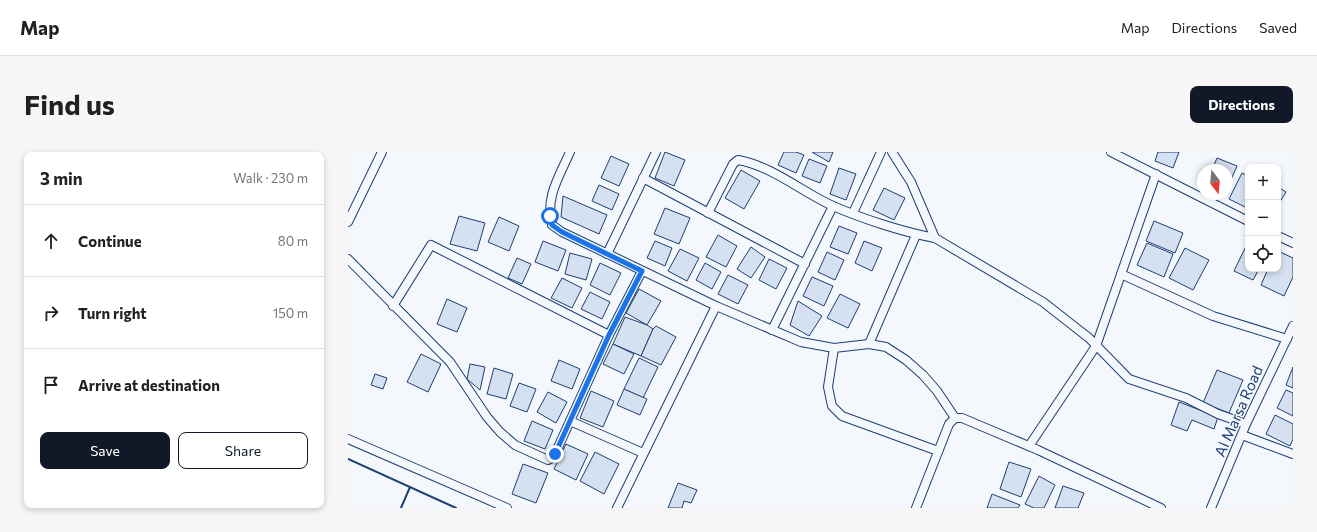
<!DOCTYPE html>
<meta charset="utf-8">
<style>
:root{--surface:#fff;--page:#f6f6f6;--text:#202124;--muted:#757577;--line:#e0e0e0;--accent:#111827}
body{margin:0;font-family:Commissioner,sans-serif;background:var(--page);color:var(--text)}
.controls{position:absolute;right:12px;top:12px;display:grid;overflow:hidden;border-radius:8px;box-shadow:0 2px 6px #0003}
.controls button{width:36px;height:36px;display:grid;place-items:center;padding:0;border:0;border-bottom:1px solid var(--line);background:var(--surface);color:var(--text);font:20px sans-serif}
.compass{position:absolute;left:849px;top:12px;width:36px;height:36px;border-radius:50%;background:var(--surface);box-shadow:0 2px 6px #0003;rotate:164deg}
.stop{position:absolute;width:12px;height:12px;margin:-9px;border:3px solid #1a73e8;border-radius:50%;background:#fff}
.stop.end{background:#1a73e8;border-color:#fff;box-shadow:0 1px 4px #0008}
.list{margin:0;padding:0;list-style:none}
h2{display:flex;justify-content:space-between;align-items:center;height:52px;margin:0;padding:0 16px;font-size:17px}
h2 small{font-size:13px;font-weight:400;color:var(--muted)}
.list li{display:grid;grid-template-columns:26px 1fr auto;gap:12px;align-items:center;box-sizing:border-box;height:72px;padding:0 16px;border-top:1px solid var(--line)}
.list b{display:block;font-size:15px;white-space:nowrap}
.list em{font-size:13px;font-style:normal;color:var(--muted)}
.actions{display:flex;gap:8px;padding:12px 16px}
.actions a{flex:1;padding:9px 0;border:1px solid var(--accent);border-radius:8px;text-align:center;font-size:14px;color:var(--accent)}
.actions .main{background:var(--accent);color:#fff}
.icon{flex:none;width:22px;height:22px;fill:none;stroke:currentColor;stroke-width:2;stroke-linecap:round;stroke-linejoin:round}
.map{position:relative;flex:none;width:945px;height:356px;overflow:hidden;border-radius:8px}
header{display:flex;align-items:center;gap:24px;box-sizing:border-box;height:56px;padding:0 20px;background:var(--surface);border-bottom:1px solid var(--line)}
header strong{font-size:19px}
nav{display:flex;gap:22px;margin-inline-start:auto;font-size:14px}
.intro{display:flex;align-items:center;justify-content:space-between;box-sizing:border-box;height:96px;padding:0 24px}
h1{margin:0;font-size:28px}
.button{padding:10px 18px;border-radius:8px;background:var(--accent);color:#fff;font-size:14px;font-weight:700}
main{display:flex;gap:24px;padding:0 24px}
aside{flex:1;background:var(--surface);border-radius:8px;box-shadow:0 2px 6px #0003}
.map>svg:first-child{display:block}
.building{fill:#d5e0f0;stroke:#1d3f73}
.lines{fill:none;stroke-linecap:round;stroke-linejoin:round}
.street-casing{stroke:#1d3f73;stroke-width:10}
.street{stroke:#f4f7fb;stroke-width:8}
.wall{stroke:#1d3f73;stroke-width:2}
.route{stroke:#1a73e8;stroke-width:5}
.labels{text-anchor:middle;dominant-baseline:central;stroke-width:3;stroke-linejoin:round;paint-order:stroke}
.street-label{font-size:15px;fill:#1d3f73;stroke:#f4f7fb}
</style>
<header>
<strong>Map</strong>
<nav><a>Map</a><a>Directions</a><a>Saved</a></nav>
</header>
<div class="intro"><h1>Find us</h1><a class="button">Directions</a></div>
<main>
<aside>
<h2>3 min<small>Walk · 230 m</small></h2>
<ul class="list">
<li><svg class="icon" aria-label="ahead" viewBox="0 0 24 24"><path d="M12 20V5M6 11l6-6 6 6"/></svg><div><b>Continue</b></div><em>80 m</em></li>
<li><svg class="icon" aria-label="right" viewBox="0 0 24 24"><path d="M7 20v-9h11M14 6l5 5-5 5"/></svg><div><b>Turn right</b></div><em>150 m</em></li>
<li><svg class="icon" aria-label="arrive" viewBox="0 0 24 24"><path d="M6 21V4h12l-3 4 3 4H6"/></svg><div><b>Arrive at destination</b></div></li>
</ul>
<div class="actions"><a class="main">Save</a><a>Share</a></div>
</aside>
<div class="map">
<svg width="945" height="356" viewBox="0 0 945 356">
<rect width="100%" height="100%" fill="#f4f7fb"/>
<g class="building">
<path d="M317,0L337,8L326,34L307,26Z"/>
<path d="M436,0H448L456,3L448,21L430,13Z"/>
<path d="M464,0H485L481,10Z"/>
<path d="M810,0H831L825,16L807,9Z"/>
<path d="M263,4L281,12L271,34L253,26Z"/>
<path d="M869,6L889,14L879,37V18H864Z"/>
<path d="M461,7L479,14L472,31L454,24Z"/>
<path d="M491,16L508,22L498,48L482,42Z"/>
<path d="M393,18L412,29L396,57L377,46Z"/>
<path d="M894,21L900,24L899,56L881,47Z"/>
<path d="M251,33L271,42L264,58L244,49Z"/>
<path d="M930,35L938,40L930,53Z"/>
<path d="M536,36L557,46L546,68L525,58Z"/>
<path d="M215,44L259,63L251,82L213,65Z"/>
<path d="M317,56L342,66L331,92L306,82Z"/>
<path d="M111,64L137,71L129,99L102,92Z"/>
<path d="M151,65L171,74L161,99L140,90Z"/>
<path d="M806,69L835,81L827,101L798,89Z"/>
<path d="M491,74L509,81L500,102L482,95Z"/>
<path d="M370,83L389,94L378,115L358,105Z"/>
<path d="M195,89L218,98L210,119L187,110Z"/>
<path d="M307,89L324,96L317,114L299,106Z"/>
<path d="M516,89L534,96L524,119L507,111Z"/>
<path d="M900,90V117H911L905,128L886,119Z"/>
<path d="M799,91L825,102L816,125L789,113Z"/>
<path d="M403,95L417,105L403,126L389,117Z"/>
<path d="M837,96L861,108L845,138L821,126Z"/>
<path d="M332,97L351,106L339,129L320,119Z"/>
<path d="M930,99L945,106V125L936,144L913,133L920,117H930Z"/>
<path d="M479,100L496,108L487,128L470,120Z"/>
<path d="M222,101L244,107L238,128L217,122Z"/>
<path d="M169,106L183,112L174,132L160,126Z"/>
<path d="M421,107L439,116L428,137L411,128Z"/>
<path d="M252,111L273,121L262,143L242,133Z"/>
<path d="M357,111L373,120L364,137L348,128Z"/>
<path d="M380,123L400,133L390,152L370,142Z"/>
<path d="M464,125L485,134L476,154L455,144Z"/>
<path d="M214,126L234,136L224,156L203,146Z"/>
<path d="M291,137L313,149L299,173L278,161Z"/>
<path d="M242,140L262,150L254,167L233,157Z"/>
<path d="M492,142L512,152L500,176L479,166Z"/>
<path d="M99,147L119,156L109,180L89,172Z"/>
<path d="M450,149L474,164L461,184L442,173Z"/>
<path d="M277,165L299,173L305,177L293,204L265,192Z"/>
<path d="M308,174L328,185L313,213L293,204L305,177Z"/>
<path d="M265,192L286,202L276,222L255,212Z"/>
<path d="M73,202L93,212L80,240L59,230Z"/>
<path d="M291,206L310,215L295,246L276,237Z"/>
<path d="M211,208L232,217L224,237L203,229Z"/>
<path d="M122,212L137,215L132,238L119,227Z"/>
<path d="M945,215V236L938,233Z"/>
<path d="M146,216L165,222L158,247L139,242Z"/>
<path d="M869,218L895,228L881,261L855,251Z"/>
<path d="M27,222L39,226L35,237L23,233Z"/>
<path d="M171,231L188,237L179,260L162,254Z"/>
<path d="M276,237L299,247L292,263L269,253Z"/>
<path d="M938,238L945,241V264L929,256Z"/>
<path d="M243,239L266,249L255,275L232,266Z"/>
<path d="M200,240L219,250L208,271L189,260Z"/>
<path d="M831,250L870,265L866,277L844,268L839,279L823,273Z"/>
<path d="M927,263L945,272V287L942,294L918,282Z"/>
<path d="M184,269L205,278L197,297L176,289Z"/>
<path d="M218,292L240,302L228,328L206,317Z"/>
<path d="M247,300L271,312L256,342L232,329Z"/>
<path d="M661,310L683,317L673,345L652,337Z"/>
<path d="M175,312L200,321L188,351L164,342Z"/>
<path d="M691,324L707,333L696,356H686L677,352Z"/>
<path d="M330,331L349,338L343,351L336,349L334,356H320Z"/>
<path d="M715,334L736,341L730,356H707Z"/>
<path d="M644,342L672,353L670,356H639Z"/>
</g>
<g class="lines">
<g class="street-casing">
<g id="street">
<path d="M222,0C211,25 197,45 204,73L214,80L368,154L453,190L486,196L521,192L538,195L558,208L575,223L589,239L607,266"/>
<path d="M544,0L563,30L587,86"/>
<path d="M763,0L900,69"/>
<path d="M295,26L457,112"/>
<path d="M360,61L385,12L390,8C424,14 454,40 485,54C515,67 555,80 587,86L695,150L741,186L781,227L838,246L870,262L898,272"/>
<path d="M505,61L533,0"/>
<path d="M0,70L34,0"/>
<path d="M930,84L945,91"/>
<path d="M259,102L308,0"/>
<path d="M0,107L102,210L139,265L152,280L167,293L200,308L204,306L207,302L261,183L294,119"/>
<path d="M773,122L865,164L939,187"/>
<path d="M45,154L83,93L261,183"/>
<path d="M424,178L485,54"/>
<path d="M521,192L568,83"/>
<path d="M486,196L480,235L484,254L494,264L590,299"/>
<path d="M222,269L295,301"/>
<path d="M894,283L945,302"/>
<path d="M0,287L159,356"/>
<path d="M681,294L748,194L808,22"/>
<path d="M269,356L368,154"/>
<path d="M568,356L601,272L607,266H614L690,298L813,356"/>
<path d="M863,356L898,272L945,174"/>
</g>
</g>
<use href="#street" class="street"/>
<g class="wall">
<path d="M0,307L108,356"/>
<path d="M53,356L62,335"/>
</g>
</g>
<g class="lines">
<path class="route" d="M202,64L204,73L214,80L294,119L261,183L207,302"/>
</g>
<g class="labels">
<g class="street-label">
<text transform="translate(890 259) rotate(-66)">Al Marsa Road</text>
</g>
</g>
</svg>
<div class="controls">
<button>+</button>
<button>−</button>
<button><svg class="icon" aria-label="locate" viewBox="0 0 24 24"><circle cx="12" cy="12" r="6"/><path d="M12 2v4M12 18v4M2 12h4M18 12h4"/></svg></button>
</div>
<svg class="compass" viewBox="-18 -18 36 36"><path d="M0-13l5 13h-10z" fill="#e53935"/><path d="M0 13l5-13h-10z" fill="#757577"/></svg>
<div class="stop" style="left:202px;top:64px"></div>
<div class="stop end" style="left:207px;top:302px"></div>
</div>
</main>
